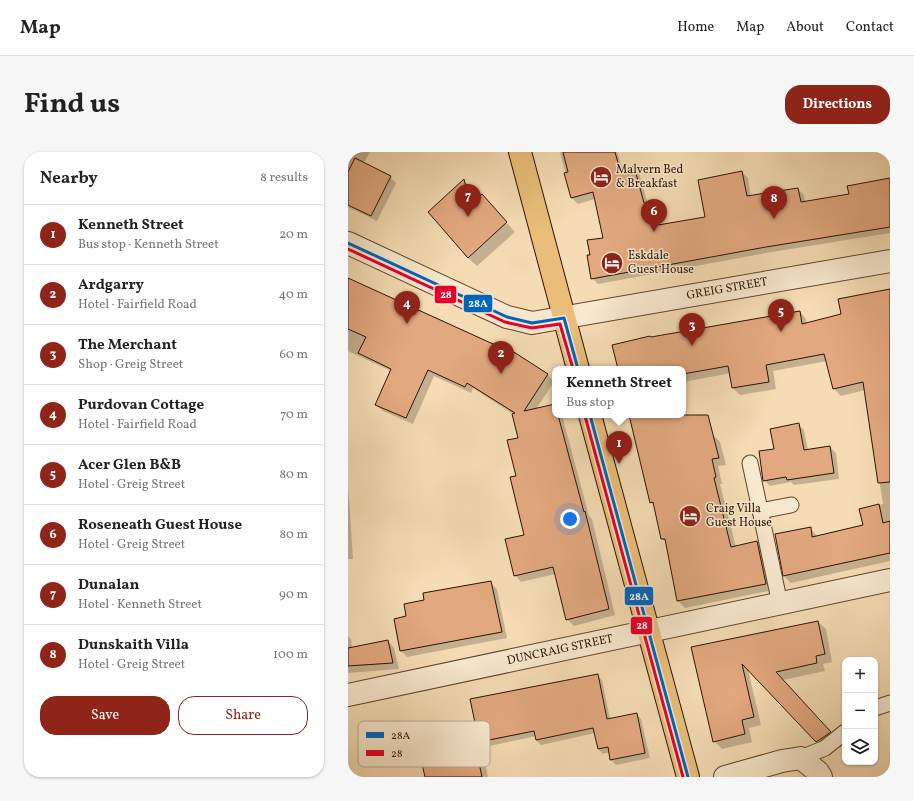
<!DOCTYPE html>
<meta charset="utf-8">
<style>
:root{--surface:#fff;--page:#f6f6f6;--text:#222;--muted:#767676;--line:#e0e0e0;--accent:#8f2418}
body{margin:0;font-family:Vollkorn,serif;background:var(--page);color:var(--text)}
.controls{position:absolute;right:12px;bottom:12px;display:grid;overflow:hidden;border-radius:8px;box-shadow:0 1px 3px #0004}
.controls button{width:36px;height:36px;display:grid;place-items:center;padding:0;border:0;border-bottom:1px solid var(--line);background:var(--surface);color:var(--text);font:20px sans-serif}
.you{position:absolute;left:222px;top:367px;width:14px;height:14px;margin:-10px;border:3px solid #fff;border-radius:50%;background:#1a73e8;box-shadow:0 0 0 6px #1a73e833}
.badge{display:grid;place-items:center;width:26px;height:26px;border-radius:50%;background:var(--accent);color:#fff;font-size:13px;font-weight:700}
.pin{position:absolute;translate:-50% -33px;filter:drop-shadow(0 1px 2px #0008)}
.pin::after{content:'';position:absolute;top:21px;width:14px;height:12px;background:inherit;clip-path:polygon(0 0,100% 0,50% 100%)}
.popup{position:absolute;left:204px;top:214px;width:134px;height:52px;box-sizing:border-box;display:grid;place-content:center;border-radius:8px;background:var(--surface);filter:drop-shadow(0 1px 3px #0005);font-size:13px;white-space:nowrap;color:var(--muted)}
.popup b{font-size:15px;color:var(--text)}
.popup::after{content:'';position:absolute;left:50%;top:100%;margin-left:-8px;border:8px solid transparent;border-top-color:var(--surface)}
.list{margin:0;padding:0;list-style:none}
h2{display:flex;justify-content:space-between;align-items:center;height:52px;margin:0;padding:0 16px;font-size:17px}
h2 small{font-size:13px;font-weight:400;color:var(--muted)}
.list li{display:grid;grid-template-columns:26px 1fr auto;gap:12px;align-items:center;box-sizing:border-box;height:60px;padding:0 16px;border-top:1px solid var(--line)}
.list b{display:block;font-size:15px;white-space:nowrap}
.list p{margin:0;font-size:13px;white-space:nowrap;color:var(--muted)}
.list em{font-size:13px;font-style:normal;color:var(--muted)}
.actions{display:flex;gap:8px;padding:12px 16px}
.actions a{flex:1;padding:9px 0;border:1px solid var(--accent);border-radius:16px;text-align:center;font-size:14px;color:var(--accent)}
.actions .main{background:var(--accent);color:#fff}
.icon{flex:none;width:22px;height:22px;fill:none;stroke:currentColor;stroke-width:2;stroke-linecap:round;stroke-linejoin:round}
.map{position:relative;flex:none;width:542px;height:625px;overflow:hidden;border-radius:16px}
header{display:flex;align-items:center;gap:24px;box-sizing:border-box;height:56px;padding:0 20px;background:var(--surface);border-bottom:1px solid var(--line)}
header strong{font-size:19px}
nav{display:flex;gap:22px;margin-inline-start:auto;font-size:14px}
.intro{display:flex;align-items:center;justify-content:space-between;box-sizing:border-box;height:96px;padding:0 24px}
h1{margin:0;font-size:28px}
.button{padding:10px 18px;border-radius:16px;background:var(--accent);color:#fff;font-size:14px;font-weight:700}
main{display:flex;gap:24px;padding:0 24px}
aside{flex:1;background:var(--surface);border-radius:16px;box-shadow:0 1px 3px #0004}
.map>svg:first-child{display:block}
.shadow{fill:#0003}
.building{fill:#e2a880;stroke:#2d1300}
.lines{fill:none;stroke-linecap:round;stroke-linejoin:round}
.service-casing{stroke:#5f452d;stroke-width:17}
.minor-casing{stroke:#5f452d;stroke-width:24}
.trunk-casing{stroke:#2d1300;stroke-width:24}
.service{stroke:#f8e8ce;stroke-width:15}
.minor{stroke:#f8e8ce;stroke-width:22}
.trunk{stroke:#eabe7a;stroke-width:22}
.bus-1-casing{stroke:#f8e8ce;stroke-width:6}
.bus-2-casing{stroke:#f8e8ce;stroke-width:6}
.bus-1{stroke:#0065bd;stroke-width:3}
.bus-2{stroke:#e4002b;stroke-width:3}
.labels{text-anchor:middle;dominant-baseline:central;stroke-width:3;stroke-linejoin:round;paint-order:stroke}
.poi-label{font-size:12px;fill:#2d1300;stroke:#f8e8ce;text-anchor:start}
.street-label{font-size:12px;fill:#2d1300;stroke:#f8e8ce}
.key{fill:#f8e8ce;stroke:#bba890;stroke-width:1}
.key-label{font-size:11px;fill:#2d1300}
.line-badge{stroke:#f8e8ce;stroke-width:1.5}
.badge-label{font-size:11px;text-anchor:middle;font-weight:bold;fill:#fff}
</style>
<header>
<strong>Map</strong>
<nav><a>Home</a><a>Map</a><a>About</a><a>Contact</a></nav>
</header>
<div class="intro"><h1>Find us</h1><a class="button">Directions</a></div>
<main>
<aside>
<h2>Nearby<small>8 results</small></h2>
<ul class="list">
<li><span class="badge">1</span><div><b>Kenneth Street</b><p>Bus stop · Kenneth Street</p></div><em>20 m</em></li>
<li><span class="badge">2</span><div><b>Ardgarry</b><p>Hotel · Fairfield Road</p></div><em>40 m</em></li>
<li><span class="badge">3</span><div><b>The Merchant</b><p>Shop · Greig Street</p></div><em>60 m</em></li>
<li><span class="badge">4</span><div><b>Purdovan Cottage</b><p>Hotel · Fairfield Road</p></div><em>70 m</em></li>
<li><span class="badge">5</span><div><b>Acer Glen B&amp;B</b><p>Hotel · Greig Street</p></div><em>80 m</em></li>
<li><span class="badge">6</span><div><b>Roseneath Guest House</b><p>Hotel · Greig Street</p></div><em>80 m</em></li>
<li><span class="badge">7</span><div><b>Dunalan</b><p>Hotel · Kenneth Street</p></div><em>90 m</em></li>
<li><span class="badge">8</span><div><b>Dunskaith Villa</b><p>Hotel · Greig Street</p></div><em>100 m</em></li>
</ul>
<div class="actions"><a class="main">Save</a><a>Share</a></div>
</aside>
<div class="map">
<svg width="542" height="625" viewBox="0 0 542 625">
<rect width="100%" height="100%" fill="#f5dcb4"/>
<filter id="stains"><feTurbulence type="fractalNoise" baseFrequency=".005" numOctaves="4"/><feColorMatrix values="0 0 0 0 .2 0 0 0 0 .09 0 0 0 0 .02 0 0 0 .5 -.17"/></filter>
<radialGradient id="worn" r=".72"><stop offset=".6" stop-color="#630" stop-opacity="0"/><stop offset="1" stop-color="#630" stop-opacity=".3"/></radialGradient>
<g class="shadow">
<path d="M0,0H22L15,12L42,25L48,31L29,69L0,55Z"/>
<path d="M212,0H269L275,18L285,15L291,21L300,52L306,58L309,74L358,66L394,20L400,26L403,45L450,37L456,43L457,50L502,43L542,27V81L424,100L250,132L244,126L243,104L256,87L247,47L230,52L224,46Z"/>
<path d="M116,29L125,37L127,49L142,52L167,80L129,114L120,106Z"/>
<path d="M0,127L157,198L158,196L200,223L206,230L188,257L207,253V263H214L241,364L244,367L267,463L226,474L219,467L207,422L173,430L167,423L178,384L169,325L171,287L165,262L125,236L123,241L86,224L65,272L35,259L28,253L43,219L0,199Z"/>
<path d="M542,138V409L443,431L436,424L428,383L462,376L469,384L516,374L513,358L535,352L517,238L493,244L486,237L479,209L425,219L428,237L392,243L385,236L383,221L335,230V217H271L303,186L452,160L458,167L459,172L495,163Z"/>
<path d="M282,263H330L365,283L372,290L378,313L370,314L374,332H372L388,395L409,390L416,397L425,438L337,456L330,449L319,391L314,387L307,354L303,350Z"/>
<path d="M450,272L456,278L460,298L482,295L488,301L491,327L446,333L443,330L422,334L416,328L427,298Z"/>
<path d="M0,331L5,407H0Z"/>
<path d="M143,431L149,437L159,486L59,505L53,499L47,468L59,465L78,449Z"/>
<path d="M470,470L478,477L484,510L475,512L477,519L435,528L490,588L477,597L400,518L413,573L401,576L404,590L374,597L366,589L344,495Z"/>
<path d="M0,484L3,487L4,496L40,489L46,496L51,517L0,521Z"/>
<path d="M249,523L254,528L262,567L288,562L293,567L302,606L268,613L263,608L262,600L255,602L250,597L247,581L193,593L188,588V584L137,595L133,591L140,625H78L123,580L131,587Z"/>
</g>
<g class="building">
<path d="M215,0H267L272,18L286,14L296,51H300L304,74L357,65L350,28L394,19L399,44L450,36L453,50L501,42L499,34L542,26V75L418,95L243,127L239,103H242L239,88L255,86L245,40L223,46L216,21L220,20Z"/>
<path d="M7,6L43,24L23,64L0,53V20Z"/>
<path d="M116,27L122,52L134,42L159,70L120,106L80,60Z"/>
<path d="M0,126L156,197L158,195L200,222L176,259L207,252V263H210L236,360L237,359L261,457L218,468L205,415L166,424L157,387L176,383L162,325L168,324L159,288L170,286L164,262L167,261L119,231L117,235L80,218L58,266L27,253L43,217L10,201L18,185L0,177Z"/>
<path d="M542,137V330L530,331L515,230L485,237L476,202L418,213L421,230L384,236L380,214L335,222V217H270L264,193L302,184L303,185L452,159L454,172L493,162L490,147Z"/>
<path d="M281,263H360L371,306L364,307L368,325L366,326L383,395L409,389L418,432L329,449L317,387H313L305,350L302,351Z"/>
<path d="M451,271L456,298L482,294L486,321L439,328L438,325L415,329L411,299L426,297L422,277Z"/>
<path d="M531,352L535,371L542,369V401L435,424L427,382L463,375L464,385L515,373L511,357Z"/>
<path d="M143,429L154,480L52,499L46,467L58,464L56,452L76,448L75,441Z"/>
<path d="M470,469L477,502L468,504L469,511L428,520L483,580L468,590L394,512L406,565L394,568L397,582L365,590L343,495Z"/>
<path d="M40,488L45,511L0,514V496Z"/>
<path d="M250,522L259,567L289,561L297,601L262,608L260,595L250,597L245,576L188,588L186,579L131,590L122,547Z"/>
<path d="M124,578L134,625H77L69,590Z"/>
</g>
<g class="lines">
<g class="service-casing">
<g id="service">
<path d="M402,311L432,452"/>
<path d="M412,359L443,353"/>
<path d="M527,556L542,551"/>
<path d="M453,606L477,596L497,580"/>
</g>
</g>
<g class="minor-casing">
<g id="minor">
<path d="M0,91L159,165L184,171L542,109"/>
<path d="M0,543L542,428"/>
<path d="M377,625L434,609L453,606L470,620L473,625"/>
</g>
</g>
<g class="trunk-casing">
<g id="trunk">
<path d="M172,0L230,217"/>
<path d="M242,263L340,625"/>
</g>
</g>
<use href="#service" class="service"/>
<use href="#minor" class="minor"/>
<use href="#trunk" class="trunk"/>
<g class="bus-1-casing">
<g id="bus-1">
<path d="M0,91L159,165L184,171L216,166L230,217"/>
<path d="M242,263L340,625"/>
</g>
</g>
<g class="bus-2-casing">
<g id="bus-2">
<path d="M0,97L157,170L184,176L212,172L225,217"/>
<path d="M237,264L335,625"/>
</g>
</g>
<use href="#bus-1" class="bus-1"/>
<use href="#bus-2" class="bus-2"/>
</g>
<defs>
<g id="hotel-disc" transform="scale(1.15)"><circle r="9.5" fill="#8f2418" stroke="#f8e8ce"/><path d="M-6-4.5h1.5V1H6V5H4.5V3h-9V5H-6ZM-4 0a1.8 1.8 0 1 1 3.6 0ZM.5 0V-2.5h3Q6-2.5 6 0Z" fill="#fff"/></g>
</defs>
<g fill-rule="evenodd">
<use href="#hotel-disc" x="253" y="25"/>
<use href="#hotel-disc" x="264" y="111"/>
<use href="#hotel-disc" x="342" y="364"/>
</g>
<g class="labels">
<g class="poi-label">
<text x="268" y="18">Malvern Bed<tspan x="268" dy="14">&amp; Breakfast</tspan></text>
<text x="280" y="104">Eskdale<tspan x="280" dy="14">Guest House</tspan></text>
<text x="358" y="357">Craig Villa<tspan x="358" dy="14">Guest House</tspan></text>
</g>
<g class="street-label">
<text transform="translate(379 137) rotate(-10)">GREIG STREET</text>
<text transform="translate(212 498) rotate(-12)">DUNCRAIG STREET</text>
</g>
</g>
<rect x="10" y="569" width="132" height="46" rx="6" class="key"/>
<rect x="18" y="580" width="18" height="6" fill="#0065bd"/>
<rect x="18" y="598" width="18" height="6" fill="#e4002b"/>
<g class="key-label">
<text x="43" y="587">28A</text>
<text x="43" y="605">28</text>
</g>
<g class="line-badge">
<rect x="86" y="133" width="23" height="19" rx="4" fill="#e4002b"/>
<rect x="115" y="142" width="30" height="19" rx="4" fill="#0065bd"/>
<rect x="276" y="434" width="30" height="20" rx="4" fill="#0065bd"/>
<rect x="282" y="464" width="23" height="19" rx="4" fill="#e4002b"/>
</g>
<g class="badge-label">
<text x="98" y="146">28</text>
<text x="130" y="155">28A</text>
<text x="291" y="448">28A</text>
<text x="294" y="477">28</text>
</g>
<rect width="100%" height="100%" filter="url(#stains)"/>
<rect width="100%" height="100%" fill="url(#worn)"/>
</svg>
<div class="controls">
<button>+</button>
<button>−</button>
<button><svg class="icon" aria-label="layers" viewBox="0 0 24 24"><path d="M12 4l9 5-9 5-9-5zM3 14l9 5 9-5"/></svg></button>
</div>
<div class="you"></div>
<div class="pin badge" style="left:271px;top:312px">1</div>
<div class="popup"><b>Kenneth Street</b>Bus stop</div>
<div class="pin badge" style="left:153px;top:222px">2</div>
<div class="pin badge" style="left:344px;top:194px">3</div>
<div class="pin badge" style="left:59px;top:172px">4</div>
<div class="pin badge" style="left:433px;top:180px">5</div>
<div class="pin badge" style="left:306px;top:80px">6</div>
<div class="pin badge" style="left:120px;top:65px">7</div>
<div class="pin badge" style="left:426px;top:67px">8</div>
</div>
</main>
